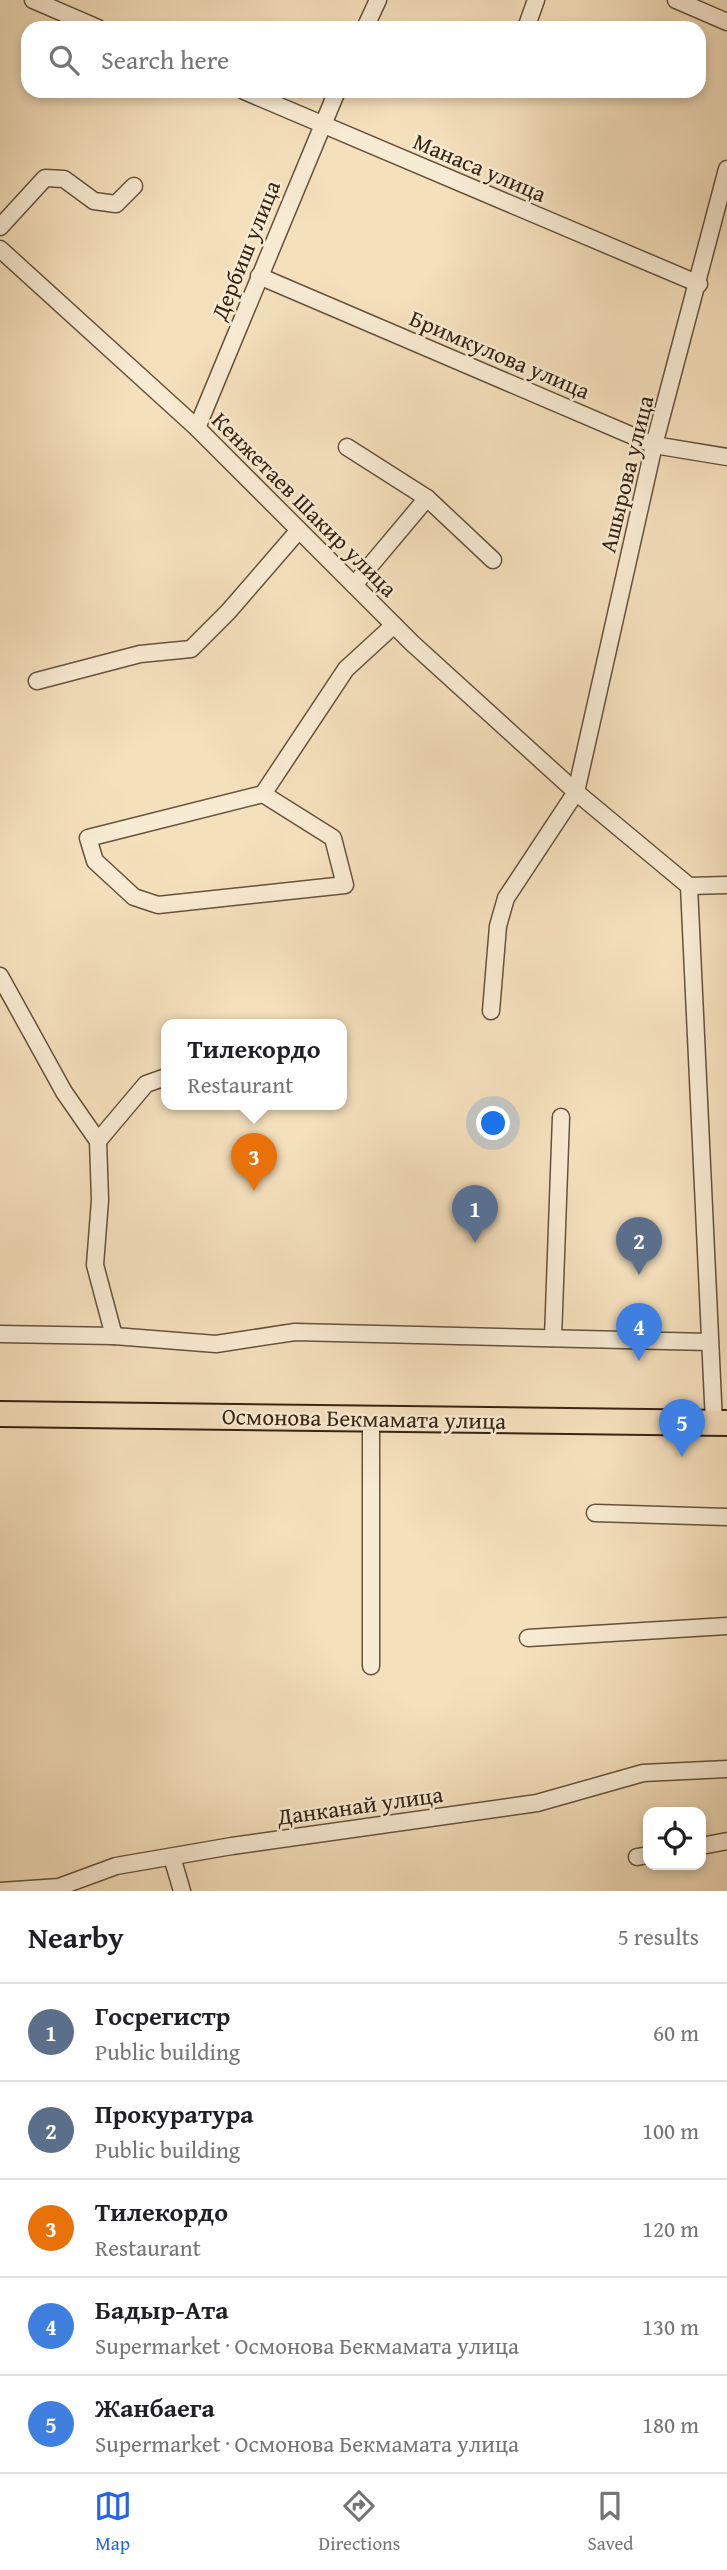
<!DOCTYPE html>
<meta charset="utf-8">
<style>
:root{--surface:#fff;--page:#f6f6f6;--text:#202124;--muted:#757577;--line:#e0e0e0;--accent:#2563eb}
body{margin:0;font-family:"Gentium Book Plus",serif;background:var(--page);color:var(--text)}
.controls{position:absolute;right:21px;bottom:21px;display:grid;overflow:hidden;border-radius:14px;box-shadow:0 4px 10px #0003}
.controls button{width:63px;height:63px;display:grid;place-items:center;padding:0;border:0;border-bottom:2px solid var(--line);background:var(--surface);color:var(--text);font:35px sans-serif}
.you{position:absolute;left:494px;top:1124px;width:24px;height:24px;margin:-18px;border:5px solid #fff;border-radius:50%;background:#1a73e8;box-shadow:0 0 0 10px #1a73e833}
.badge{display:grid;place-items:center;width:46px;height:46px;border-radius:50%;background:var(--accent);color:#fff;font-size:23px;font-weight:700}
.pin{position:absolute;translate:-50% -58px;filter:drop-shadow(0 2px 4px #0008)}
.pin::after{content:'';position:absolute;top:37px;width:24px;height:21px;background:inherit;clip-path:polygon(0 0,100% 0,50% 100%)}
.popup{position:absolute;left:161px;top:1019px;width:186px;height:91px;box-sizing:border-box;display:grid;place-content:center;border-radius:14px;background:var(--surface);filter:drop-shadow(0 2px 5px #0005);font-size:23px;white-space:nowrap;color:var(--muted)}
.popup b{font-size:26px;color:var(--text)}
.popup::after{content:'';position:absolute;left:50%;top:100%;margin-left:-14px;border:14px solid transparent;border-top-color:var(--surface)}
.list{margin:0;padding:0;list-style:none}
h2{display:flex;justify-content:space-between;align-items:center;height:91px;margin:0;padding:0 28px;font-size:30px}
h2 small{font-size:23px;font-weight:400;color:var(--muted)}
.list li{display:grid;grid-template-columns:46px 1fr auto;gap:21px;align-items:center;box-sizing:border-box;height:98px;padding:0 28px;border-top:2px solid var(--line)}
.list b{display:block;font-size:26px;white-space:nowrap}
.list p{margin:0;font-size:23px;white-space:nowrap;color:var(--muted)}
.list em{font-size:23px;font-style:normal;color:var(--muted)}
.icon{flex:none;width:38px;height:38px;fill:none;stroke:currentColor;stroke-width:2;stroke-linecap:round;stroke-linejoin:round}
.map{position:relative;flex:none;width:727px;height:1891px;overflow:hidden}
.search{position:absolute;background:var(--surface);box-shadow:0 4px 10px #0003;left:21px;right:21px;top:21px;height:77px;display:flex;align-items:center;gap:18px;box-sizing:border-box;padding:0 24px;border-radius:21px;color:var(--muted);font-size:26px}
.sheet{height:581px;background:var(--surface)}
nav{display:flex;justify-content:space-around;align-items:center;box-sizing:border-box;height:98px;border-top:2px solid var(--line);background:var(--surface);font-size:19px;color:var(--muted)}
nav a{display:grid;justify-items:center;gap:4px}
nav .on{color:var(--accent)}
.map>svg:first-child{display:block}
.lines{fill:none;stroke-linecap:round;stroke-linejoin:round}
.minor-casing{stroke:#66523d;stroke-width:19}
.highway-casing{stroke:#362313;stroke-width:28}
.minor{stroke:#f8ebd3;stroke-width:16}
.highway{stroke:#f5e0bc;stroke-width:24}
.labels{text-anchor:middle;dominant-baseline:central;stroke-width:5;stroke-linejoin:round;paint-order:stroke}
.street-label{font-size:23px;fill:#362313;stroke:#f8ebd3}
</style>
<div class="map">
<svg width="727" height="1891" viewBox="0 0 727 1891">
<rect width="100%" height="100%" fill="#f5e0bc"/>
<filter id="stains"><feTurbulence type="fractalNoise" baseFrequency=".00286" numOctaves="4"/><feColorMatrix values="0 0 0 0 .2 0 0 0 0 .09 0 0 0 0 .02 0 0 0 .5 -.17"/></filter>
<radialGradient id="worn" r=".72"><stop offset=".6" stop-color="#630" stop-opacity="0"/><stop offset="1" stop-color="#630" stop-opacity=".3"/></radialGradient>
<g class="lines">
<g class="minor-casing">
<g id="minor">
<path d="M33,0L98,28"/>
<path d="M676,0L727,22"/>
<path d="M365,28L378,0"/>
<path d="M526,28L536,0"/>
<path d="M244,91L699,284"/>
<path d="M0,227L45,178L64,179L94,201L116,204L134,186"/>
<path d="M0,249L197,428L412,643L576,792L689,886L714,1423"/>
<path d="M259,276L654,445L727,457"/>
<path d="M197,428L337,91"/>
<path d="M347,447L427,498L493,560"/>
<path d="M354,585L427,498"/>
<path d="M37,681L140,654L191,649L228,612L299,530"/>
<path d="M263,794L333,838L345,885L158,905L134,897L95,861L88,838L263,794L346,669L394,625"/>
<path d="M689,886L727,885"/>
<path d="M0,976L64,1092L98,1141L100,1200L95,1265L114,1336"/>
<path d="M491,1011L498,926L506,898L576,792L654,445L727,169"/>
<path d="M98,1141L146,1084L166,1077"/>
<path d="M0,1334L114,1336L216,1344L295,1332L709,1342"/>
<path d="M553,1338L561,1117"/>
<path d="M371,1418V1666"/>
<path d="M595,1513L727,1517"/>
<path d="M528,1638L727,1626"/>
<path d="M701,1846L727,1841"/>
<path d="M172,1857L182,1891"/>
<path d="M637,1857L648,1855"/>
<path d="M0,1891L59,1887L116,1866L232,1846L537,1803L643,1773L727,1769"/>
</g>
</g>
<g class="highway-casing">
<path id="highway" d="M0,1414L727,1423"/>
</g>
<use href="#minor" class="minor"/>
<use href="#highway" class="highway"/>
</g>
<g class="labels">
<g class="street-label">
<text transform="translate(480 167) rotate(23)">Манаса улица</text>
<text transform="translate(245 250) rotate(-68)">Дербиш улица</text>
<text transform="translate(500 354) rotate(23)">Бримкулова улица</text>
<text transform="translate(626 474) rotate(-76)">Ашырова улица</text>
<text transform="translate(305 504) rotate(45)">Кенжетаев Шакир улица</text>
<text transform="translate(364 1418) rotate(1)">Осмонова Бекмамата улица</text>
<text transform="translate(360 1805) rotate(-8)">Данканай улица</text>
</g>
</g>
<rect width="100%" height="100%" filter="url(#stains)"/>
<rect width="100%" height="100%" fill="url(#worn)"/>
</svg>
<div class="controls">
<button><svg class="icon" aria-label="locate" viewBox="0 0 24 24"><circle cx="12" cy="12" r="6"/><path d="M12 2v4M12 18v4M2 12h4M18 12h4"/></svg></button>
</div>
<div class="you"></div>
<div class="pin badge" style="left:475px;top:1243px;background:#5c6f8a">1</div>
<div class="pin badge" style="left:639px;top:1275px;background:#5c6f8a">2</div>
<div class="pin badge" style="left:254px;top:1191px;background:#e8710a">3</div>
<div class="popup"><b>Тилекордо</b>Restaurant</div>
<div class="pin badge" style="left:639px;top:1361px;background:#3f7fe0">4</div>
<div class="pin badge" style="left:682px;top:1457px;background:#3f7fe0">5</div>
<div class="search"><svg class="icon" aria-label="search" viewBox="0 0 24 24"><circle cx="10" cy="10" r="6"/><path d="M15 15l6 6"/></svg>Search here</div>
</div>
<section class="sheet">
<h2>Nearby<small>5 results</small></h2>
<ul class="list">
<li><span class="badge" style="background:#5c6f8a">1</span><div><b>Госрегистр</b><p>Public building</p></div><em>60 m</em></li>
<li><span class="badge" style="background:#5c6f8a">2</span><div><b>Прокуратура</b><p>Public building</p></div><em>100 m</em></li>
<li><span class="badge" style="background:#e8710a">3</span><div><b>Тилекордо</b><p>Restaurant</p></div><em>120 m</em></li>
<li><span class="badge" style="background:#3f7fe0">4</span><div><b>Бадыр-Ата</b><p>Supermarket · Осмонова Бекмамата улица</p></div><em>130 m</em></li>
<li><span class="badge" style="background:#3f7fe0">5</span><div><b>Жанбаега</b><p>Supermarket · Осмонова Бекмамата улица</p></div><em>180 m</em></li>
</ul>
</section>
<nav>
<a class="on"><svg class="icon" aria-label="map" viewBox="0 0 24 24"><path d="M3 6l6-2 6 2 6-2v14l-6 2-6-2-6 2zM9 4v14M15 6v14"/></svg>Map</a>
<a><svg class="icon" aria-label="directions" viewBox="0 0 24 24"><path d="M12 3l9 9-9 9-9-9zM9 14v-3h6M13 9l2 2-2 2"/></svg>Directions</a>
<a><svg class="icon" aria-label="saved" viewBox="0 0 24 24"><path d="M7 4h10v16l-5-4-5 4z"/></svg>Saved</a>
</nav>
